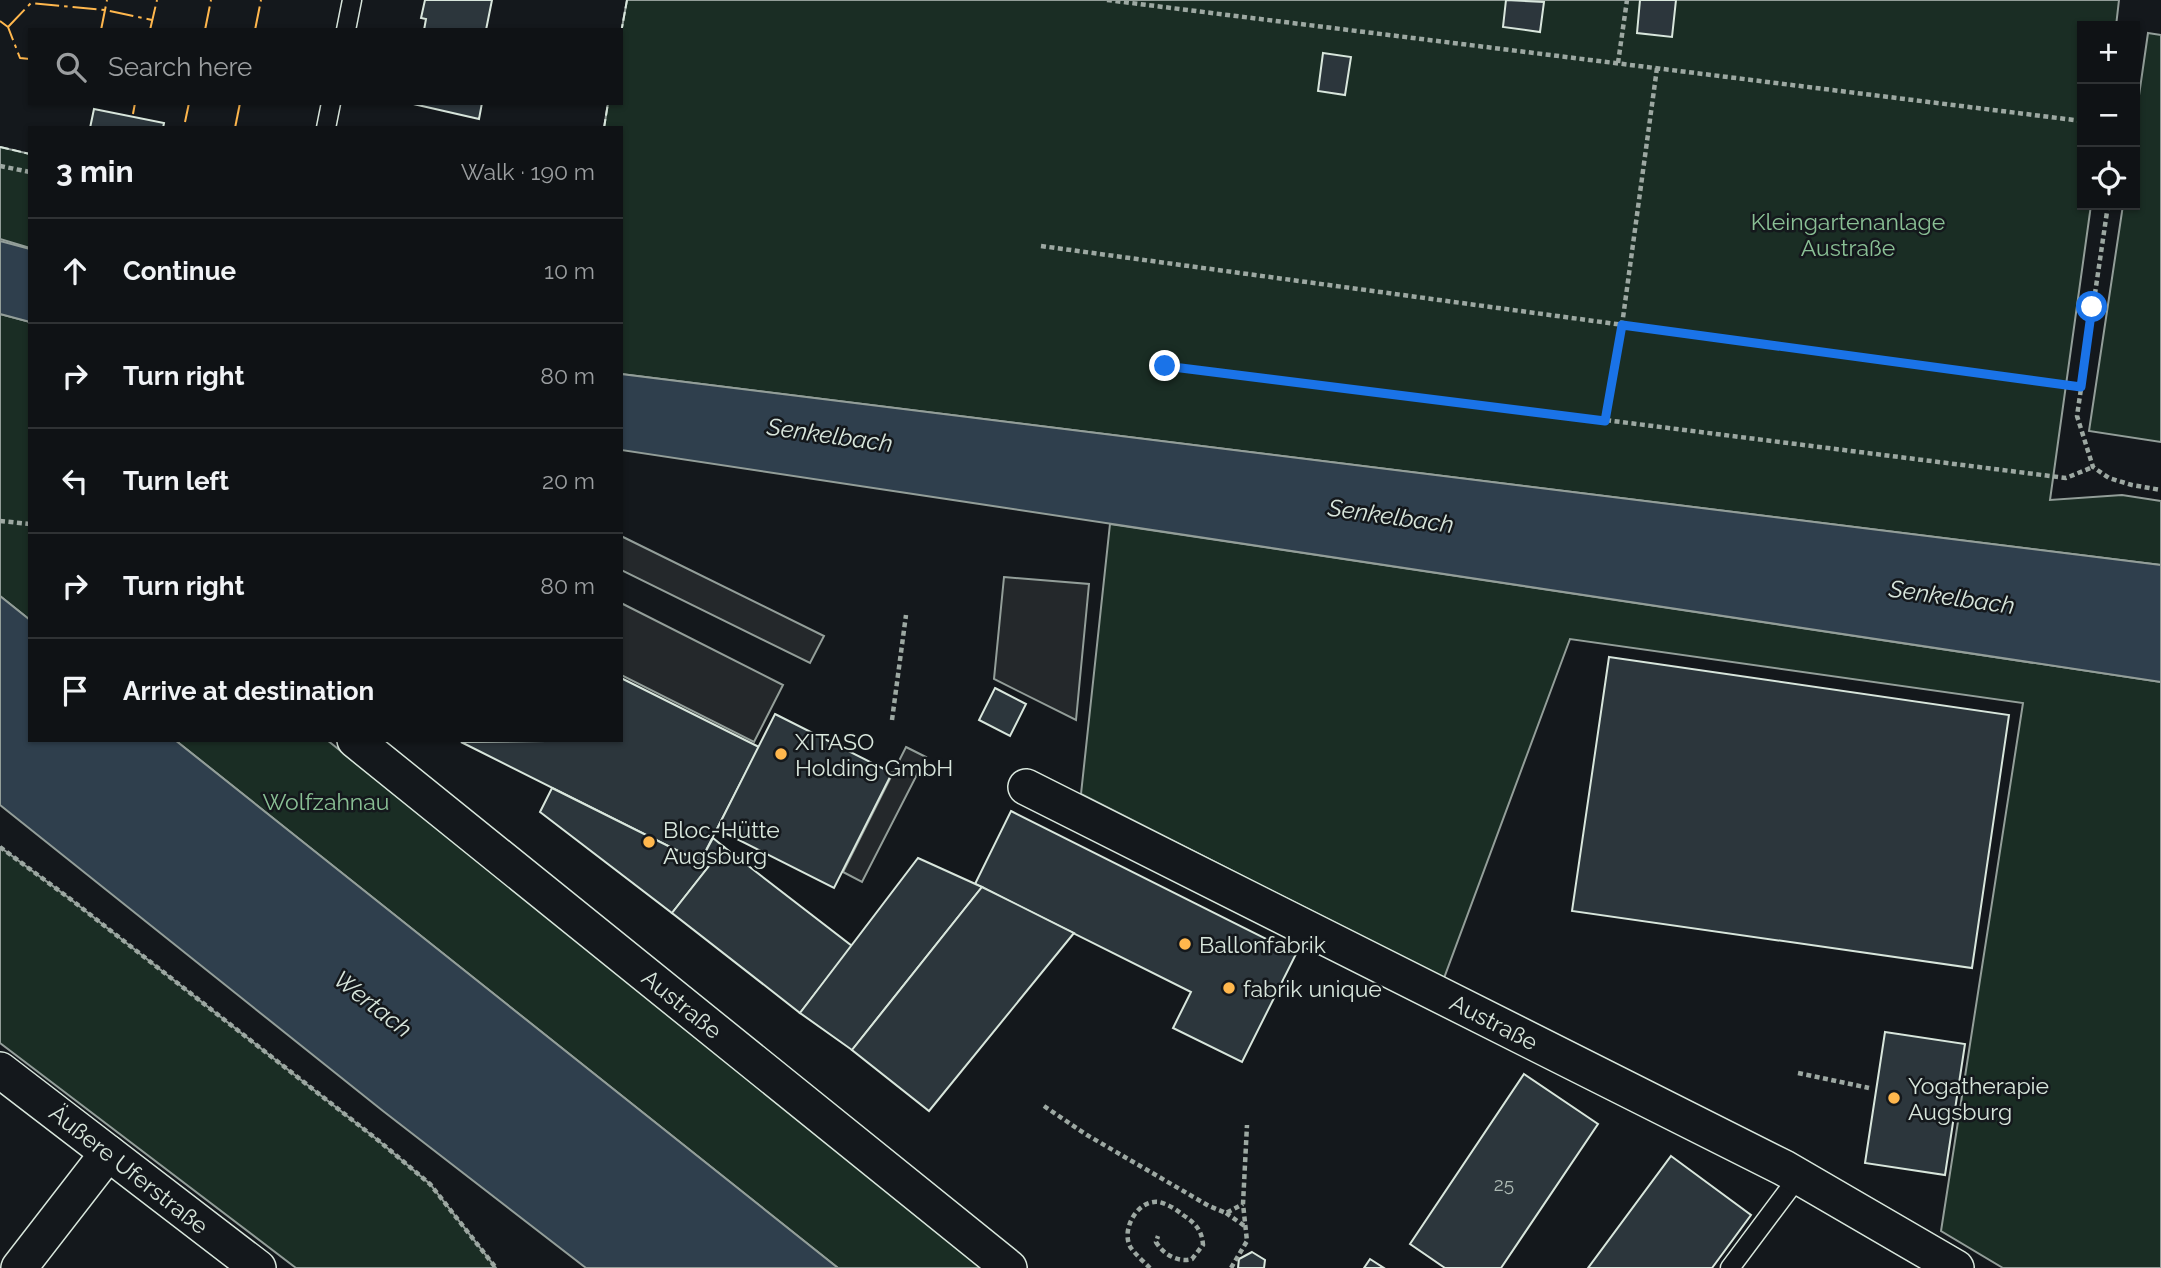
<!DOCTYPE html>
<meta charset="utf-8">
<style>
:root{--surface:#0f1215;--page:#1d2022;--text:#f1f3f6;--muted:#9b9ea0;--line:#2f3234}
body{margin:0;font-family:Raleway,sans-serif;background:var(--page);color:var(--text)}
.controls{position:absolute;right:21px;top:21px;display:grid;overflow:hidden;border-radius:0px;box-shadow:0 2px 5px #0004}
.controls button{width:63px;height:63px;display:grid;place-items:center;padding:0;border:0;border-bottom:2px solid var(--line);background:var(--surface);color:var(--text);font:35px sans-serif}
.stop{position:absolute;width:21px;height:21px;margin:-16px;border:5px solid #1a73e8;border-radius:50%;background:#fff}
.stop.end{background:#1a73e8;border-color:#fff;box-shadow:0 2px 7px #0008}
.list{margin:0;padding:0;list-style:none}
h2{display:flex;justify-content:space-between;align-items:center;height:91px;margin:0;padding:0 28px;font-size:30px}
h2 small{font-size:23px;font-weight:400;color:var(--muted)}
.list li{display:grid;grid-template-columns:46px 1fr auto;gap:21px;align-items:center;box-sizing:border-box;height:105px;padding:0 28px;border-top:2px solid var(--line)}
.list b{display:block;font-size:26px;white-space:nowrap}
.list em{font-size:23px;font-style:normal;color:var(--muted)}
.icon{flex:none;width:38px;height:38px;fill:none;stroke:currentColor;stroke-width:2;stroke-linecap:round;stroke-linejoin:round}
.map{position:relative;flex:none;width:2161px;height:1268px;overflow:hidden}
.search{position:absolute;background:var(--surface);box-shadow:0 2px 5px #0004;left:28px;top:28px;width:595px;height:77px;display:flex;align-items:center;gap:18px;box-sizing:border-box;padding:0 24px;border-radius:0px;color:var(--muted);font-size:26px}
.panel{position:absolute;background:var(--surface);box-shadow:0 2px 5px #0004;left:28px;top:126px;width:595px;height:616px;border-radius:0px}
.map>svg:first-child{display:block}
.green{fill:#1a2d24;stroke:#939e99;stroke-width:2}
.parking{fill:#24282b;stroke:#939e99;stroke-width:2}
.water{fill:#2f3f4d;stroke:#939e99;stroke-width:2}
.building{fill:#2c363c;stroke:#d8e6dc;stroke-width:2}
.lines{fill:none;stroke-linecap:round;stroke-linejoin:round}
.service-casing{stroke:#d8e6dc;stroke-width:21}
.minor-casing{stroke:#d8e6dc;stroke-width:38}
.path{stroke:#9da8a2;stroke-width:4.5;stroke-dasharray:5 3.5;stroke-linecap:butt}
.service{stroke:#14181c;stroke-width:18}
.minor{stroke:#14181c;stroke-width:35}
.fence{stroke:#d8e6dc;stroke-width:2;stroke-dasharray:9 3.5;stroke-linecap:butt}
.power{stroke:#ffb74d;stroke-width:2;stroke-dasharray:24 5 3.5 5;stroke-linecap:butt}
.route{stroke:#1a73e8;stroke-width:9}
.poi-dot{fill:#ffb74d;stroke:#14181c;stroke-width:2.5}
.labels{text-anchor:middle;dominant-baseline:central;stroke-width:5;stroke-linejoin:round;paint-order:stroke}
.number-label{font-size:19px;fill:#adbab4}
.park-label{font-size:23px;fill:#8ac095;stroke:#14181c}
.poi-label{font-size:23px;fill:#d8e6dc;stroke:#14181c;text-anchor:start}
.street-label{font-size:23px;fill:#d8e6dc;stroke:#14181c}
.water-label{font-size:24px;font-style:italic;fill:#d8e6dc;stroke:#14181c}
</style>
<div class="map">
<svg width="2161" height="1268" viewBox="0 0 2161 1268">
<rect width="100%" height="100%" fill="#14181c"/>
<g class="green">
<path d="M627,0H2119L2116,26H2082V205H2091L2050,500L2122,495L2161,501V565L621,374V128H604L608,103H621V33Z"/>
<path d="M2148,33L2161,35V442L2089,431L2123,205H2135V123Z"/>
<path d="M0,147L30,154V248L0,239Z"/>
<path d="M0,314L30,322V620L0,596Z"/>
<path d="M1110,524L2161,682V1268H2003L1941,1231L2023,703L1570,639L1444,978L1081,794Z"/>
<path d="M175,740H327L985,1268H838Z"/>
<path d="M0,847L69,898L379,1141L430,1184L496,1268H296L0,1043Z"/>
</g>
<g class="parking">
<path d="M621,536L824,636L810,663L621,570Z"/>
<path d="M1004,577L1089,584L1076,720L994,679Z"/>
<path d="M621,603L783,685L754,742L621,675Z"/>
<path d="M906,747L926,757L862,882L843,872Z"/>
</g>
<g class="water">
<path d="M0,241L30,249V322L0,314Z"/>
<path d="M621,374L2161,565V682L621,450Z"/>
<path d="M0,596L30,620V740H175L838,1268H586L383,1111L0,805Z"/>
</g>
<g class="building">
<path d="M425,0H492L486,30H424L426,19L421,18Z"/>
<path d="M1506,0L1544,2L1540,32L1503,27Z"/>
<path d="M1640,0H1676L1672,37L1637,33Z"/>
<path d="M1323,53L1351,57L1345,95L1318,91Z"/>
<path d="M409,103H482L479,119Z"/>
<path d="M94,109L164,123L163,128H90Z"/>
<path d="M1609,657L2009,715L1972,968L1572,911Z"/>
<path d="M621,678L759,747L700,862L461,742L621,740Z"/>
<path d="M995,688L1026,704L1010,736L979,720Z"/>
<path d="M775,714L892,773L834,888L717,829Z"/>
<path d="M552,788L700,862L713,838L724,847L672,913L540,812Z"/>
<path d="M1011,811L1296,954L1242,1062L1173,1028L1191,992L975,884Z"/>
<path d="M724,847L852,946L800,1013L672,913Z"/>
<path d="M918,858L982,887L852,1050L800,1013Z"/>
<path d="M982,887L1074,933L929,1111L852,1050Z"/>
<path d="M1885,1032L1965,1044L1945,1175L1865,1163Z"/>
<path d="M1524,1074L1598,1124L1501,1268H1445L1410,1244Z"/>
<path d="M1671,1156L1751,1215L1712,1268H1588Z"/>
<path d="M1252,1252L1265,1260L1264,1268H1238L1239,1259Z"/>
<path d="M1370,1259L1384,1268H1364Z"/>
</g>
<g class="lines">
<g class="service-casing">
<g id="service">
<path d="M346,30L352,0"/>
<path d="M326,128L331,103"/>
<path d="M1730,1268L1799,1176"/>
</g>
</g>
<g class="minor-casing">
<g id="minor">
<path d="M355,740L1009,1268"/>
<path d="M1026,787L1784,1168L1956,1268"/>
<path d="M0,1070L258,1268"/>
<path d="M19,1268L108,1153"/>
</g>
</g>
<g class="path">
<path d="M1107,0L2082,121"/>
<path d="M1618,63L1627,0"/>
<path d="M1657,68L1622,325L1605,420L2066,478L2093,467"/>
<path d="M0,166L30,172"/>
<path d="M2108,205L2077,416L2093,467L2109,478L2132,485L2161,490"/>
<path d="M1041,246L2081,387"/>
<path d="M1165,366L1605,420"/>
<path d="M0,521L30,524"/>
<path d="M892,720L906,615"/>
<path d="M0,847L69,898L379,1141L430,1184L496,1268"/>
<path d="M1798,1073L1869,1088"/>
<path d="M1044,1106L1087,1135L1209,1206L1226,1213L1243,1204"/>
<path d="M1226,1213L1246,1227"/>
<path d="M1150,1268C1144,1262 1136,1255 1131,1248C1120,1231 1137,1199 1159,1202C1168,1204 1177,1210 1183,1215C1195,1223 1202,1230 1203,1245L1192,1259C1178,1263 1163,1254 1156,1242L1158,1236"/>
<path d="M1231,1268L1247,1241L1243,1204L1247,1125"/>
</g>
<use href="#service" class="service"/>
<use href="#minor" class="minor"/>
<g class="fence">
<path d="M621,33L627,0"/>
<path d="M604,128L608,103"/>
<path d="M0,147L30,154"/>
</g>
<g class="power">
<path d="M0,21L8,27L20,58L30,59"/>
<path d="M8,27L31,3L105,10L152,20"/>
<path d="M101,30L107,0"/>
<path d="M150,30L157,0"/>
<path d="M205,30L211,0"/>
<path d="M255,30L261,0"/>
<path d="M133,114L135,103"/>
<path d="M185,122L189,103"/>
<path d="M235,128L240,103"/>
</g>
</g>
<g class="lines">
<path class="route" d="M1165,366L1605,421L1622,325L2081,387L2092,307"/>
</g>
<g class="poi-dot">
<circle cx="781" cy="754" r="7"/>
<circle cx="649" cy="842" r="7"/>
<circle cx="1185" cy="944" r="7"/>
<circle cx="1229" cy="988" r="7"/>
<circle cx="1894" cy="1098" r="7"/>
</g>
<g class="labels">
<g class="number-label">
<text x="1504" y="1184">25</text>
</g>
<g class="park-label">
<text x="1848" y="221">Kleingartenanlage<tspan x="1848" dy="26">Austraße</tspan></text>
<text x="326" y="801">Wolfzahnau</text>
</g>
<g class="poi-label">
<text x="795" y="741">XITASO<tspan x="795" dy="26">Holding GmbH</tspan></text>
<text x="663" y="829">Bloc-Hütte<tspan x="663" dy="26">Augsburg</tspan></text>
<text x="1199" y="944">Ballonfabrik</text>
<text x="1243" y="988">fabrik unique</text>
<text x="1908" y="1085">Yogatherapie<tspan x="1908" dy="26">Augsburg</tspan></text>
</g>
<g class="street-label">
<text transform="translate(682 1004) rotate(39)">Austraße</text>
<text transform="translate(1494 1022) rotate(27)">Austraße</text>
<text transform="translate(129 1169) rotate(38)">Äußere Uferstraße</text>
</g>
<g class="water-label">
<text transform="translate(830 435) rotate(8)">Senkelbach</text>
<text transform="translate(1391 516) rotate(8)">Senkelbach</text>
<text transform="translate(1952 597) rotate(8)">Senkelbach</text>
<text transform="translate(373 1004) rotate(38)">Wertach</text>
</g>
</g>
</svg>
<div class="controls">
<button>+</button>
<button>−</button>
<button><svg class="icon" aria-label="locate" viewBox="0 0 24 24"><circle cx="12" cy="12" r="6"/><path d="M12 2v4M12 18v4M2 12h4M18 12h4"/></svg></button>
</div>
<div class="stop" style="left:2092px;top:307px"></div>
<div class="stop end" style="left:1165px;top:366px"></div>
<div class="search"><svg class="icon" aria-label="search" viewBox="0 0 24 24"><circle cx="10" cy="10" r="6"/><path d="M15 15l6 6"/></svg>Search here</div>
<section class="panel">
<h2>3 min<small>Walk · 190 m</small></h2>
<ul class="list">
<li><svg class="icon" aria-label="ahead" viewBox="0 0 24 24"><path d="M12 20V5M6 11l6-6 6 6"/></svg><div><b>Continue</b></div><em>10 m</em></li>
<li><svg class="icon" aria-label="right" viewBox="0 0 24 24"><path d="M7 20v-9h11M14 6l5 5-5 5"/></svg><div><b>Turn right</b></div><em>80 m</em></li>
<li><svg class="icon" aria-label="left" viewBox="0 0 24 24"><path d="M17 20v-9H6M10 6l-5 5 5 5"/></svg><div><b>Turn left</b></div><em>20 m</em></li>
<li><svg class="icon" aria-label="right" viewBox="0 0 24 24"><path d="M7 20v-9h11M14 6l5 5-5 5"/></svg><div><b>Turn right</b></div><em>80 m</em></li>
<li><svg class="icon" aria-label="arrive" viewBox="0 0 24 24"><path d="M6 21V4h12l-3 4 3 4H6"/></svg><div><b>Arrive at destination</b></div></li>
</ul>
</section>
</div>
